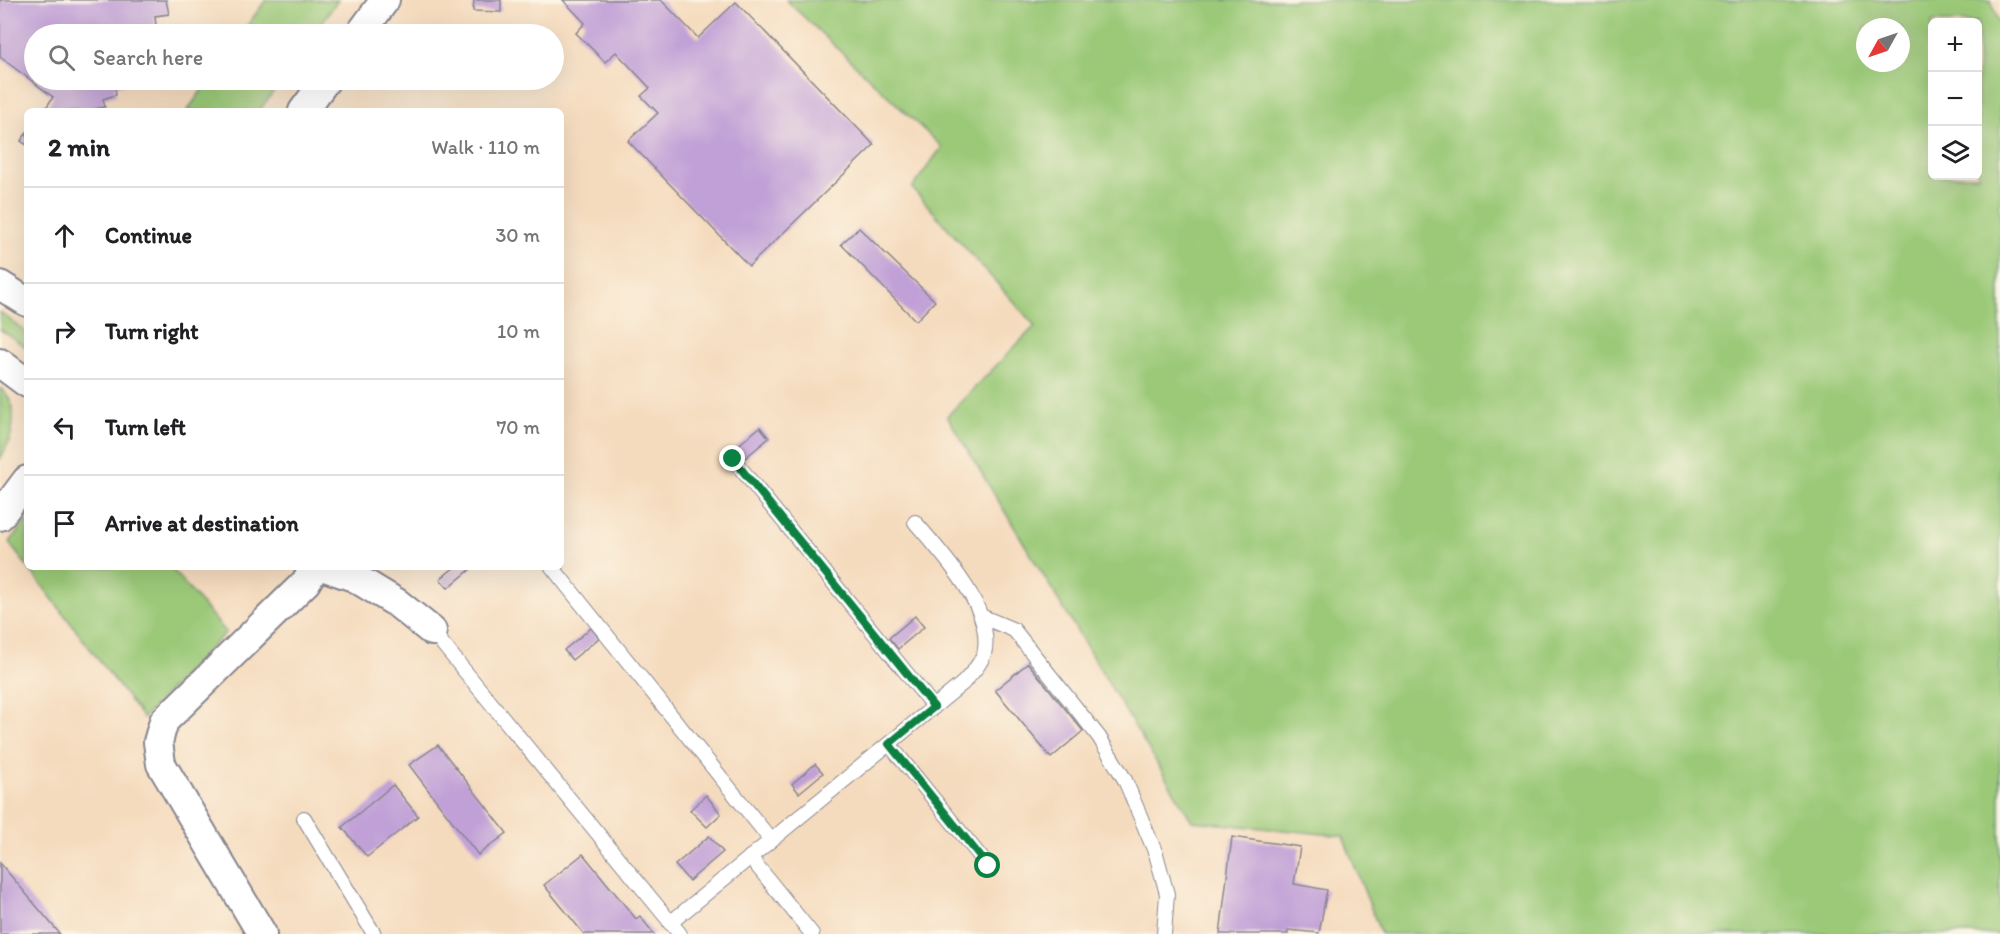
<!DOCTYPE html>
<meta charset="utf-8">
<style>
:root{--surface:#fff;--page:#f6f6f6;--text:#202124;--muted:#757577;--line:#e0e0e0}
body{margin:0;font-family:Itim,sans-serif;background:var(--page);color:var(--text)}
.controls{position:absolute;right:18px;top:18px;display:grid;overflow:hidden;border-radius:9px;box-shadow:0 6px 24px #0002}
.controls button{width:54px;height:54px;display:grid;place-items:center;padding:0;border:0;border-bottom:2px solid var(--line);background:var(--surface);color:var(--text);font:30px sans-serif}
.compass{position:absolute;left:1856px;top:18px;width:54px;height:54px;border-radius:50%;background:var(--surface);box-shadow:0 6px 24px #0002;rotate:230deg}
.stop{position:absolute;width:18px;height:18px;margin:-14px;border:4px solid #0b8043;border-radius:50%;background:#fff}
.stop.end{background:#0b8043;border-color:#fff;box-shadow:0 2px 6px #0008}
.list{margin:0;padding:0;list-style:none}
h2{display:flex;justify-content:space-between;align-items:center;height:78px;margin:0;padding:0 24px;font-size:26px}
h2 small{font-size:20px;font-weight:400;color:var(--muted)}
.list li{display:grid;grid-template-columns:39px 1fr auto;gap:18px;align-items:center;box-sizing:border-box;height:96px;padding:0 24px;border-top:2px solid var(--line)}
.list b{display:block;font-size:22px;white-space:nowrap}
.list em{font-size:20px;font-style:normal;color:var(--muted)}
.icon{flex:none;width:33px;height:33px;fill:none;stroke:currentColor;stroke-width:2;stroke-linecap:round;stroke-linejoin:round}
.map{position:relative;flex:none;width:2000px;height:934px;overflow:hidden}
.search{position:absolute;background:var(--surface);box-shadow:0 6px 24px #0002;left:24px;top:24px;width:540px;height:66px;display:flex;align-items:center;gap:15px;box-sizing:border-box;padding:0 21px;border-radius:33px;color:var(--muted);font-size:22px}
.panel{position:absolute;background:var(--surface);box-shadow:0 6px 24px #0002;left:24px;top:108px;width:540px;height:462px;border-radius:9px}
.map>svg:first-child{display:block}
.green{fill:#9bc978;stroke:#5b7c6b;stroke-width:1.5;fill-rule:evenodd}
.building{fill:#c1a0d7}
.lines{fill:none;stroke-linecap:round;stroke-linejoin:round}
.service-casing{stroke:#88858e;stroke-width:16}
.minor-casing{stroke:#88858e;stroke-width:32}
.service{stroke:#fff;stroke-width:14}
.minor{stroke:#fff;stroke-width:28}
.route{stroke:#0b8043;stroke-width:8}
</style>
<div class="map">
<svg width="2000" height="934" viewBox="0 0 2000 934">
<rect width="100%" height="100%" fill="#fcf5e5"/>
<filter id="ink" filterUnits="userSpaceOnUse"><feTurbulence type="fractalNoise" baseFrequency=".0167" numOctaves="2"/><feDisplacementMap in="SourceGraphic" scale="12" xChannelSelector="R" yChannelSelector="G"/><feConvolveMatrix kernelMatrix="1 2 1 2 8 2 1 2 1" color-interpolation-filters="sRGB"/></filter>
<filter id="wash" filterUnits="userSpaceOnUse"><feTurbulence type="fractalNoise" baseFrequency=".008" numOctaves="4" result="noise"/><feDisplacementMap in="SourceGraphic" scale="24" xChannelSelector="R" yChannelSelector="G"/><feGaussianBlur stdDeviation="1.35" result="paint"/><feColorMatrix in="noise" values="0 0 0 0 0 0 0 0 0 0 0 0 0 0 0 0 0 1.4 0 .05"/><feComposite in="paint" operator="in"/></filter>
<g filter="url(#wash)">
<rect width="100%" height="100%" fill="#f5dbbe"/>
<g class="green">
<path d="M266,0H338L314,34H241Z"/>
<path d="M786,0H1991L2000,27V934H1381L1343,836L1192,821L947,416L1035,326L912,188L942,147ZM1932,22H1978V176H1932ZM1865,27H1901V63H1865Z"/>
<path d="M209,80H282L259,111H187Z"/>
<path d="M0,312L27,333V348L0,329Z"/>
<path d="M0,388C22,404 13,439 0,459Z"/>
<path d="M27,520V566L9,543Z"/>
<path d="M28,567H170L226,632L143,718Z"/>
</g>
<g id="blocks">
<g class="building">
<path d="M0,0H166L169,14L155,16L156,26L151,32L136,34H34V80H126L127,83L115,86L116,95L103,99L105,107L94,109L92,111H36L46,108L53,97L0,57Z"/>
<path d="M474,0H501V12L473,11Z"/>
<path d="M563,0H661L698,38L736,2L874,145L749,266L628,141L658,113L641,96L650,88L616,52L605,62L576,33L585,23Z"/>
<path d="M27,132V145L21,141Z"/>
<path d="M859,228L935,301L916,321L841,244Z"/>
<path d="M760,427L769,438L745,458L736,447Z"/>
<path d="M455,567H469L471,569L448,588L440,579Z"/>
<path d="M915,616L924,627L898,649L889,638Z"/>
<path d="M591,628L599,638L572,660L564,650Z"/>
<path d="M1028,663L1083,731L1051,758L995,690Z"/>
<path d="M438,745L507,833L478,855L409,765Z"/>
<path d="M815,764L823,773L799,793L792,784Z"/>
<path d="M393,785L418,816L367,857L342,827Z"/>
<path d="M706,795L721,814L707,827L690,810Z"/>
<path d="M709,836L723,852L689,881L675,865Z"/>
<path d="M1232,837L1300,847L1294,884L1327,890L1319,933L1288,930V934H1220Z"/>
<path d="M583,854L636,919L640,916L654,934H584L544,885Z"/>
<path d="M0,863L60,934H0Z"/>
</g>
</g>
</g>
<g filter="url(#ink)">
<use href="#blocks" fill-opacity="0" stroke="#88858e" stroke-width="1.5"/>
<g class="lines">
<g class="service-casing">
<g id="service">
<path d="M733,459L934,707"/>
<path d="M552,567L771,840"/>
<path d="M983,617L1014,630L1099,737L1125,780L1156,854L1167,894L1164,934"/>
<path d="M432,631L680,934"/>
<path d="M889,744L988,866"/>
<path d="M304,818L374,934"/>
<path d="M750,857L812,934"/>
<path d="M670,923L963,683C971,674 984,661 985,649C991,605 942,554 915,522"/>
</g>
</g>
<g class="minor-casing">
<g id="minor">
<path d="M360,34L385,0"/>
<path d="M303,111L326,80"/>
<path d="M0,285L27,302"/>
<path d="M0,363L27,383"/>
<path d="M0,516L27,480"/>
<path d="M325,567L354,577L397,603L432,631"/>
<path d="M262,934L161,764L158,742L164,721L306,582L315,567"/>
</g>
</g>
<use href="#service" class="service"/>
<use href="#minor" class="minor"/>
</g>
</g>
<g class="lines" filter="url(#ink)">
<path class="route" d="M733,459L934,707L889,744L988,866"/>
</g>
</svg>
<div class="controls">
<button>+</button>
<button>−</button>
<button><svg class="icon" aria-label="layers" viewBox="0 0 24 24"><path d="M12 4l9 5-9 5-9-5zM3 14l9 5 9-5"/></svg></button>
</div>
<svg class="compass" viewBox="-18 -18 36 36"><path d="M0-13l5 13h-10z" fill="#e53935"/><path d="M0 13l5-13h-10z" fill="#757577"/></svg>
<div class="stop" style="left:988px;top:866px"></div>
<div class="stop end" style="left:733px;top:459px"></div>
<div class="search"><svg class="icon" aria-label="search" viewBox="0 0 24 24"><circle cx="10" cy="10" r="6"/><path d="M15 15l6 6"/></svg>Search here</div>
<section class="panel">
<h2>2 min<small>Walk · 110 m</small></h2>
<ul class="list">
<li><svg class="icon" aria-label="ahead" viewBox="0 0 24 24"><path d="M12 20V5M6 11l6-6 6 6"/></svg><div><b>Continue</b></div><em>30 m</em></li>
<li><svg class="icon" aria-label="right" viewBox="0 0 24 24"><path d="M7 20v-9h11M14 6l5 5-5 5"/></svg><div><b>Turn right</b></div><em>10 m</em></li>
<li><svg class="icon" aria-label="left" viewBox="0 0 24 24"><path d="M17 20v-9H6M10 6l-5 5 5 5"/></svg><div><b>Turn left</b></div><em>70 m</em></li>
<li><svg class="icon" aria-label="arrive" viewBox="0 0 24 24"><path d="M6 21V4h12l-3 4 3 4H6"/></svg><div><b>Arrive at destination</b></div></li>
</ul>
</section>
</div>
